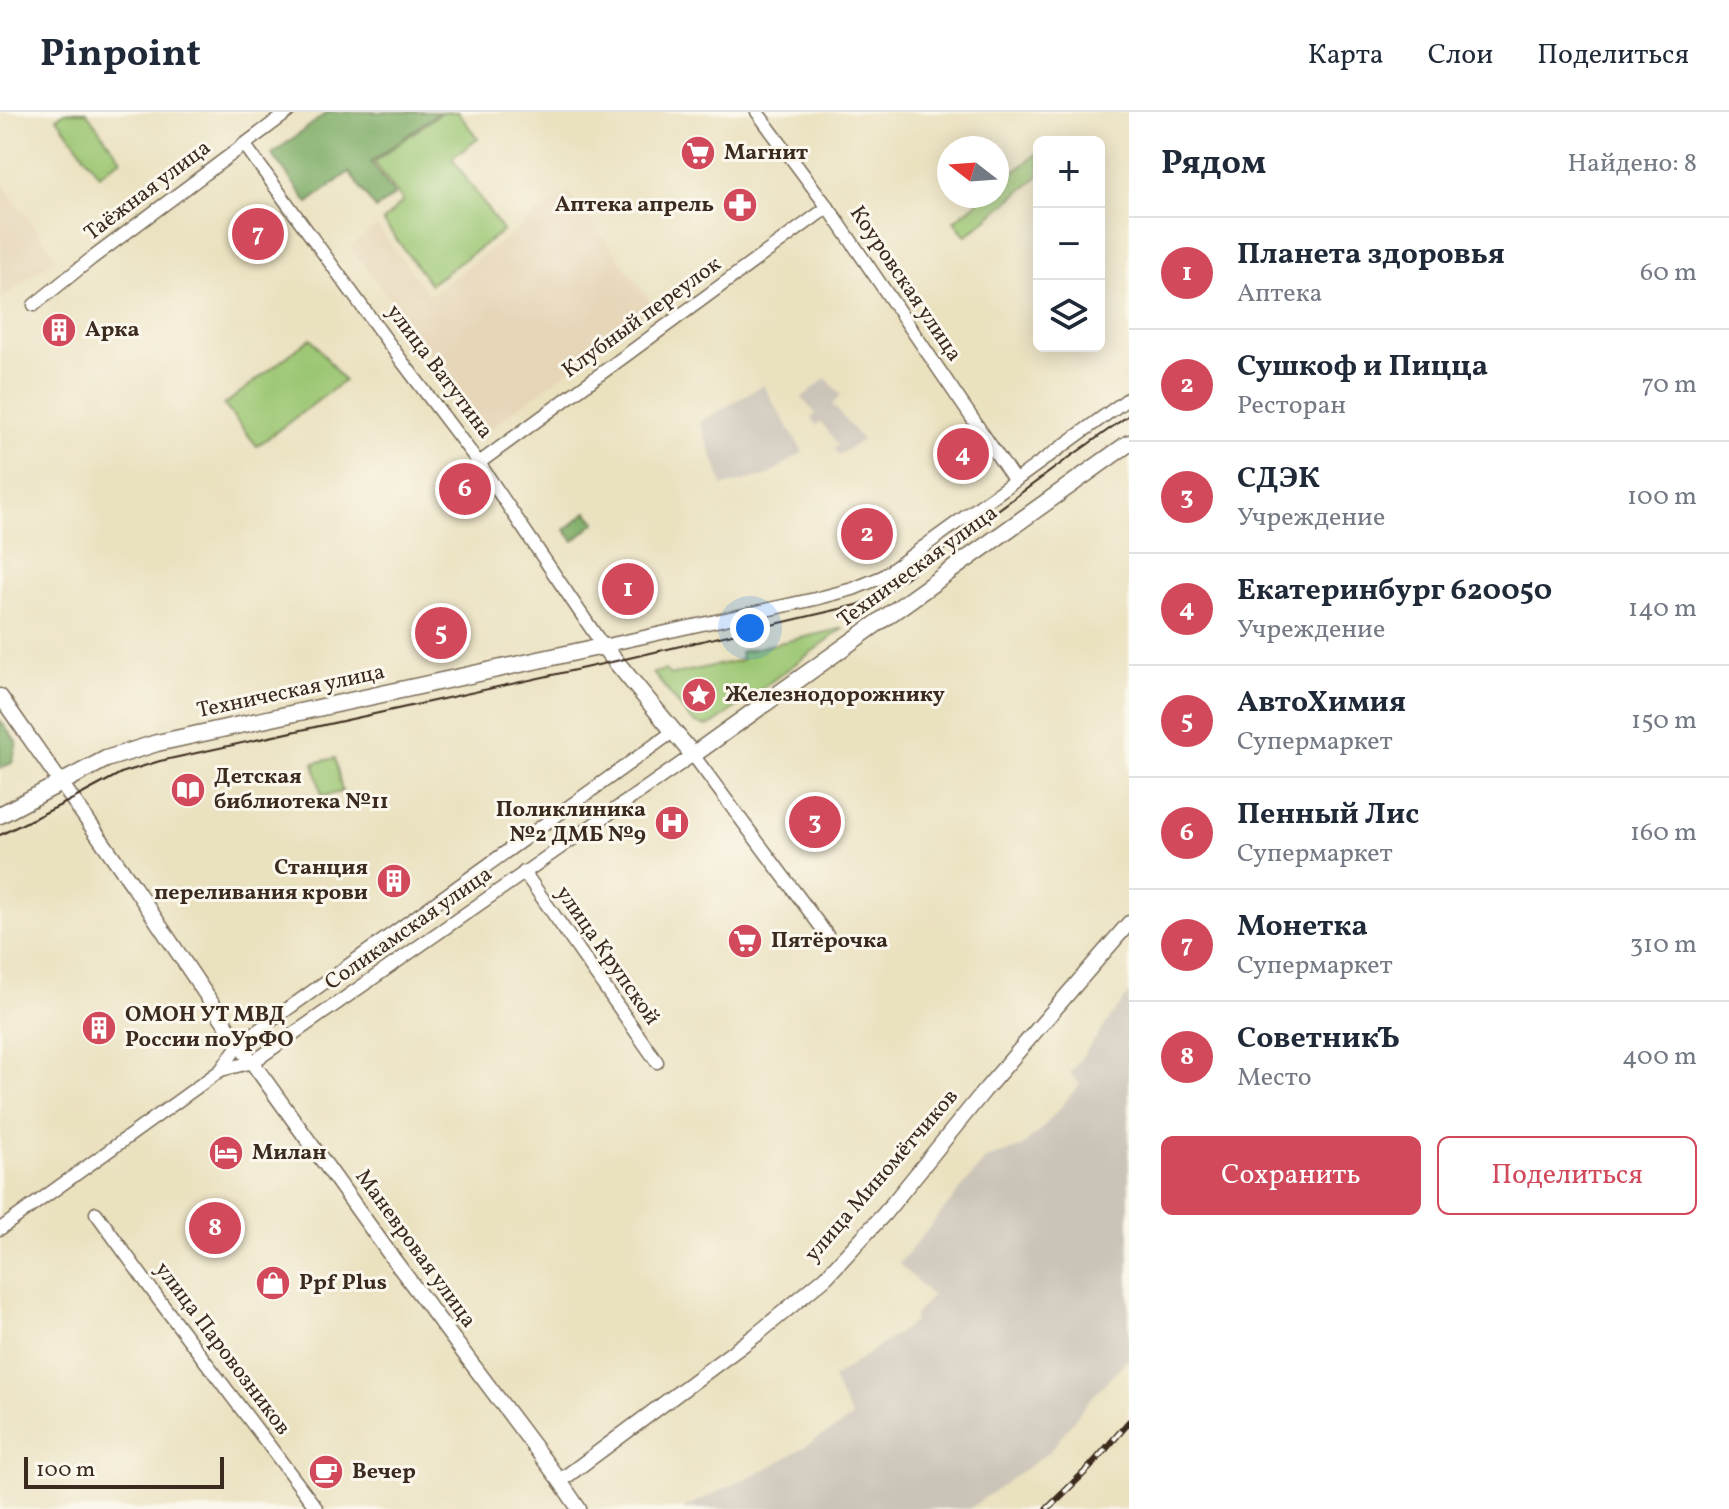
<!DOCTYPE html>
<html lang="ru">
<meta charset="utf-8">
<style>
:root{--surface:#fff;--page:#f6f6f7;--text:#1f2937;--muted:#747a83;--line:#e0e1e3;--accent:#d1495b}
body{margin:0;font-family:Vollkorn,serif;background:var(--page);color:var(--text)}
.controls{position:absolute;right:24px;top:24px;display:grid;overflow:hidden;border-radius:12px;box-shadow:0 4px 20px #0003}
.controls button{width:72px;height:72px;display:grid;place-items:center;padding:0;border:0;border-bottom:2px solid var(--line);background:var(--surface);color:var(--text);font:40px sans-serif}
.compass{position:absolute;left:937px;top:24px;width:72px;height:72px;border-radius:50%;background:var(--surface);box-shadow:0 4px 20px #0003;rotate:287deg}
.scale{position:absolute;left:24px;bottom:20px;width:200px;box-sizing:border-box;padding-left:8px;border:4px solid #3b2a1e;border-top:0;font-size:22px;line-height:28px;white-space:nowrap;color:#3b2a1e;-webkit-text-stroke:6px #fbf7ec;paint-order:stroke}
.you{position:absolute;left:750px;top:516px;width:28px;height:28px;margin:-20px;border:6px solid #fff;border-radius:50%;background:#1a73e8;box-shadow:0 0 0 12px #1a73e833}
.badge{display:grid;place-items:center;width:52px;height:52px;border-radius:50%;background:var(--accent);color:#fff;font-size:26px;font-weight:700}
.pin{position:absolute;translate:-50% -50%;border:4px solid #fff;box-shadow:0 2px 8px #0006}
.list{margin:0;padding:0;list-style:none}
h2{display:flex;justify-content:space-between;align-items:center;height:104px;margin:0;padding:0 32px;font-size:34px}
h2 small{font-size:26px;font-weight:400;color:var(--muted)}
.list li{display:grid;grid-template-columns:52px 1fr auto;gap:24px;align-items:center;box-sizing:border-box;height:112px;padding:0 32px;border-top:2px solid var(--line)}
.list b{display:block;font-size:30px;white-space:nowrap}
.list p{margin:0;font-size:26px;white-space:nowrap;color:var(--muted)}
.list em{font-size:26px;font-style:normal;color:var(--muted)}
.actions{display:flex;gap:16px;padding:24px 32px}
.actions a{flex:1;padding:18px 0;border:2px solid var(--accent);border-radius:12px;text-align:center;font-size:28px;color:var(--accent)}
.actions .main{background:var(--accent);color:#fff}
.icon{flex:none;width:44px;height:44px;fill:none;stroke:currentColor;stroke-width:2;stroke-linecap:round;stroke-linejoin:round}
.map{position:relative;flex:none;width:1129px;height:1397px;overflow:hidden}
header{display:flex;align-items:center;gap:48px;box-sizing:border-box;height:112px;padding:0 40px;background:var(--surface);border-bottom:2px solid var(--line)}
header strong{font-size:38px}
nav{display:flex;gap:44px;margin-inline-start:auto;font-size:28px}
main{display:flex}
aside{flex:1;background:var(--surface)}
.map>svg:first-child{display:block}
.built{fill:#e6d5b7}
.industrial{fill:#cac3b8}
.green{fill:#9bc672;stroke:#6b7848;stroke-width:2}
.forest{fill:#7cab64;stroke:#5c6a41;stroke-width:2}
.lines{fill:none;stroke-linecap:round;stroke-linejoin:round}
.minor-casing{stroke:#786a56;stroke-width:15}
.tertiary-casing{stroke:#786a56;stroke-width:17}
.secondary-casing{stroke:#786a56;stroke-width:19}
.minor{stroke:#fff;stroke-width:12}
.tertiary{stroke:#fff;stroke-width:14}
.secondary{stroke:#fff;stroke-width:16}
.tram{stroke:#3b2a1e;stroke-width:2}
.rail-casing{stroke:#3b2a1e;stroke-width:7}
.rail{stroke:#fbf7ec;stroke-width:4;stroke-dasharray:12;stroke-linecap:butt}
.labels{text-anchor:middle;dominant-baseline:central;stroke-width:6;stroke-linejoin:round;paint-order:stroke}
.poi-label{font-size:22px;font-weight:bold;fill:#3b2a1e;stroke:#fbf7ec;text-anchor:start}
.street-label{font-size:22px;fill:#3b2a1e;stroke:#fbf7ec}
</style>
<header>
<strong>Pinpoint</strong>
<nav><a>Карта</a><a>Слои</a><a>Поделиться</a></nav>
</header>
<main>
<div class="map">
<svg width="1129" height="1397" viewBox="0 0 1129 1397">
<rect width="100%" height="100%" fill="#fbf7ec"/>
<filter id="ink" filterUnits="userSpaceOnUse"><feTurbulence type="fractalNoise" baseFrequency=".0125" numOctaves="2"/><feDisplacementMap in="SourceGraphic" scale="16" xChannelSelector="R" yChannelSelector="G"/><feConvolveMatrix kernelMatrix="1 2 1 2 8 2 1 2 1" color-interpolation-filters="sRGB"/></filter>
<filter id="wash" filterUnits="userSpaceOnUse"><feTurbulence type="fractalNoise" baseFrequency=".006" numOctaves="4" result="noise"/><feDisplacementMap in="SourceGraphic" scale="32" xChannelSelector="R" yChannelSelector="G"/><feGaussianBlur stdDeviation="1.8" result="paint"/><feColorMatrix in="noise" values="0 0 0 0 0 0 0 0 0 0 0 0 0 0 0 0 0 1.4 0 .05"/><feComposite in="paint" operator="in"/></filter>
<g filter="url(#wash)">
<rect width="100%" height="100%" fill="#eae1bf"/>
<g class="built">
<path d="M0,68L57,145L0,188Z"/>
<path d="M569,79L655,195L486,319L350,134L377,114L429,183Z"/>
</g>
<g class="industrial">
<path d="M826,266L841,284L832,292L862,328L839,343L834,336L838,333L821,310L816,313L811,306L816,302L802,286Z"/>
<path d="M763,273L803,340L768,363L723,374L700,310Z"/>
<path d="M1129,881V1246L1089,1288L1049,1340L969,1397H682L774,1353L852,1306L841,1286L833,1266L914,1210L915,1202L932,1184L899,1152L986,1047L1020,1036L1041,1018L1080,972L1070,961Z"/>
</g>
<g class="green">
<path d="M64,0H86L121,47L99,63L57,6Z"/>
<path d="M442,0H458L478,27L452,46L503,119L430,172L383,109L403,89L374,50Z"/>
<path d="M1039,40V64L966,124L954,109L985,84H997V74Z"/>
<path d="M311,226L344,269L257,334L224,293Z"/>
<path d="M844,516L712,613C703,615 698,613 691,608L653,561L665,558L670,563L742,548L740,540Z"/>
<path d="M335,646L342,680L322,684L314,651Z"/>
</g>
<g class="forest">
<path d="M328,0H439L371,50L395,83L376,97L349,60L308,91L272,42Z"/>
<path d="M587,400L596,410L574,429L565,418Z"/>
<path d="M0,608L17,631L12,651L0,656Z"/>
</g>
</g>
<g filter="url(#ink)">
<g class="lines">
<g class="minor-casing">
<g id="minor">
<path d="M757,0L832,101L1015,369"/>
<path d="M244,32L401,248L479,351L603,534L815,487L853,477L882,465L1129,286"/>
<path d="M34,193L91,147L288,0"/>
<path d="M479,351L828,95"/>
<path d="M524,760L657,950"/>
<path d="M221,958L253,950L693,643L827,823"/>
<path d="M96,1101L159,1188L317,1397"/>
<path d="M0,1117L221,958L239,932L674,619"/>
</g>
</g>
<g class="tertiary-casing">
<g id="tertiary">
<path d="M0,584L132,772L239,932L394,1148L560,1369L579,1397"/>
<path d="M560,1369L756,1223L826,1165L885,1101L984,979L1129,811"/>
</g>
</g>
<g class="secondary-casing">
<path id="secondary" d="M0,703L106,647L157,631L603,534L693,643L1129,331"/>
</g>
<use href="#minor" class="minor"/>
<use href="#tertiary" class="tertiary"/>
<use href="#secondary" class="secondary"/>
<path class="tram" d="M0,723L73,687L121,661L160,649L616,549L857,493L881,484L1063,350L1129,303"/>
<g class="rail-casing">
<path id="rail" d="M1047,1397L1090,1355L1129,1310"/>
</g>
<use href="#rail" class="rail"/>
</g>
</g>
<defs>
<g id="supermarket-disc" transform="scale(1.8)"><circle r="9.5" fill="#d1495b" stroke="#fbf7ec"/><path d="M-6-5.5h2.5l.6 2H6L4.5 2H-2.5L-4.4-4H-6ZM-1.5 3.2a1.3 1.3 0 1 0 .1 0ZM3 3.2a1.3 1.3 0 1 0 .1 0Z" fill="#fff"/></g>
<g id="pharmacy-disc" transform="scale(1.8)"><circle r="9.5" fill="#d1495b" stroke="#fbf7ec"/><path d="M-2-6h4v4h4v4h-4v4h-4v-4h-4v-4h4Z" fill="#fff"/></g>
<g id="building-disc" transform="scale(1.8)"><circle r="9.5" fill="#d1495b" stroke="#fbf7ec"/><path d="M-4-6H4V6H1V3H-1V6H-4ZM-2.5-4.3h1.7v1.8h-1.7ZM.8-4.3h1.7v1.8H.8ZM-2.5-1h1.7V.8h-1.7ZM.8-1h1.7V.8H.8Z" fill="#fff"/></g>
<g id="sight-disc" transform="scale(1.8)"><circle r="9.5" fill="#d1495b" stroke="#fbf7ec"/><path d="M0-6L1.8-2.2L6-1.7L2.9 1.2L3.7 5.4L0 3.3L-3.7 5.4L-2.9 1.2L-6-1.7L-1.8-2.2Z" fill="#fff"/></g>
<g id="library-disc" transform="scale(1.8)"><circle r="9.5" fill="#d1495b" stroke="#fbf7ec"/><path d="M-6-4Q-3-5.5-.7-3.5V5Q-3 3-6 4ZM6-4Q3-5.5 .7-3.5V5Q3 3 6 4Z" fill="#fff"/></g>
<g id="hospital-disc" transform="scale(1.8)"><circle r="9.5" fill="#d1495b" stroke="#fbf7ec"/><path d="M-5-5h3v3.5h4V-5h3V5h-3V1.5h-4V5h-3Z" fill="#fff"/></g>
<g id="hotel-disc" transform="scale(1.8)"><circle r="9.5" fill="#d1495b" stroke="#fbf7ec"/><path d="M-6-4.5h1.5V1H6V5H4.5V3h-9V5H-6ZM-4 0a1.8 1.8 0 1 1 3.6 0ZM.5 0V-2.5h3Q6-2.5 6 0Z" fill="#fff"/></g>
<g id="shop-disc" transform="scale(1.8)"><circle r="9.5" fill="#d1495b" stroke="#fbf7ec"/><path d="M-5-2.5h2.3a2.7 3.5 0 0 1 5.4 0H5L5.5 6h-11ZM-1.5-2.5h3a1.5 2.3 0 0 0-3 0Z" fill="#fff"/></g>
<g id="cafe-disc" transform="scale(1.8)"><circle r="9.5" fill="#d1495b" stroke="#fbf7ec"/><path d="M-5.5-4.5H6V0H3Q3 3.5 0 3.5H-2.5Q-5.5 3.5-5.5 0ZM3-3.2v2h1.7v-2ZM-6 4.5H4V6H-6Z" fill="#fff"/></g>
</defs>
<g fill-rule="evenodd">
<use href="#supermarket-disc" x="698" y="41"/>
<use href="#pharmacy-disc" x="740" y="93"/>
<use href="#building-disc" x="59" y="218"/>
<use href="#sight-disc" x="699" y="583"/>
<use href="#library-disc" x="188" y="678"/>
<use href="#hospital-disc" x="672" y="711"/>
<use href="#building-disc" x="394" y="769"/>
<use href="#supermarket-disc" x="745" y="829"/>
<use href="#building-disc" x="99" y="916"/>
<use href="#hotel-disc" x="226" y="1041"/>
<use href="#shop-disc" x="273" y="1171"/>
<use href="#cafe-disc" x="326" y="1360"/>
</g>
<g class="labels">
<g class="poi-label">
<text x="724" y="41">Магнит</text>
<text x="714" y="93" text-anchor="end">Аптека апрель</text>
<text x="85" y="218">Арка</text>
<text x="725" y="583">Железнодорожнику</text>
<text x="214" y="665">Детская<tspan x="214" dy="25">библиотека №11</tspan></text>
<text x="646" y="698" text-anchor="end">Поликлиника<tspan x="646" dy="25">№2 ДМБ №9</tspan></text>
<text x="368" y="756" text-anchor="end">Станция<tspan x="368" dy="25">переливания крови</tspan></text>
<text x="771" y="829">Пятёрочка</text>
<text x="125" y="903">ОМОН УТ МВД<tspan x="125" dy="25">России поУрФО</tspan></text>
<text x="252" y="1041">Милан</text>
<text x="299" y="1171">Ppf Plus</text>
<text x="352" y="1360">Вечер</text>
</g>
<g class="street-label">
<text transform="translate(148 79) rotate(-37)">Таёжная улица</text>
<text transform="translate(905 172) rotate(56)">Коуровская улица</text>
<text transform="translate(642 206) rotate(-36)">Клубный переулок</text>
<text transform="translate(439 260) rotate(53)">улица Ватутина</text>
<text transform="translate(918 455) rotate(-36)">Техническая улица</text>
<text transform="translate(291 580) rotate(-12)">Техническая улица</text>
<text transform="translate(409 817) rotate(-35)">Соликамская улица</text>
<text transform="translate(607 844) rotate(55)">улица Крупской</text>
<text transform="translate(882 1064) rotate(-49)">улица Миномётчиков</text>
<text transform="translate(415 1137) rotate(54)">Маневровая улица</text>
<text transform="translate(222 1237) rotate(53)">улица Паровозников</text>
</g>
</g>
</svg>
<div class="controls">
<button>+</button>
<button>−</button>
<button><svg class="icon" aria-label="layers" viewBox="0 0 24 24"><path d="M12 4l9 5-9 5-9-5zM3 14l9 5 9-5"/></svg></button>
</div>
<svg class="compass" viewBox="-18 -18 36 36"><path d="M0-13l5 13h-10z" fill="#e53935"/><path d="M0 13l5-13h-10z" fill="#747a83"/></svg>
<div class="scale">100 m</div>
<div class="you"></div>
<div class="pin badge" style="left:628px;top:477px">1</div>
<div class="pin badge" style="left:867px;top:422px">2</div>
<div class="pin badge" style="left:815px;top:710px">3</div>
<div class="pin badge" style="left:963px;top:342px">4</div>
<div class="pin badge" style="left:441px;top:521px">5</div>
<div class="pin badge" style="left:465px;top:377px">6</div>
<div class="pin badge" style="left:258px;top:122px">7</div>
<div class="pin badge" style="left:215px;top:1116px">8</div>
</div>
<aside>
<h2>Рядом<small>Найдено: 8</small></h2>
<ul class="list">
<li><span class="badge">1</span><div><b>Планета здоровья</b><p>Аптека</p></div><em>60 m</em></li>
<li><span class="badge">2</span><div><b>Сушкоф и Пицца</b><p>Ресторан</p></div><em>70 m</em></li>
<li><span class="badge">3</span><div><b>СДЭК</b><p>Учреждение</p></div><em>100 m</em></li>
<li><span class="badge">4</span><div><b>Екатеринбург 620050</b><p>Учреждение</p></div><em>140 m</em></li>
<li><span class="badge">5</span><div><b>АвтоХимия</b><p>Супермаркет</p></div><em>150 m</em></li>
<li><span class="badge">6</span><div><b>Пенный Лис</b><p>Супермаркет</p></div><em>160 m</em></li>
<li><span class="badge">7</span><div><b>Монетка</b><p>Супермаркет</p></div><em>310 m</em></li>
<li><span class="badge">8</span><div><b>СоветникЪ</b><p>Место</p></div><em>400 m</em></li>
</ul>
<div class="actions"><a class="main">Сохранить</a><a>Поделиться</a></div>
</aside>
</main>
